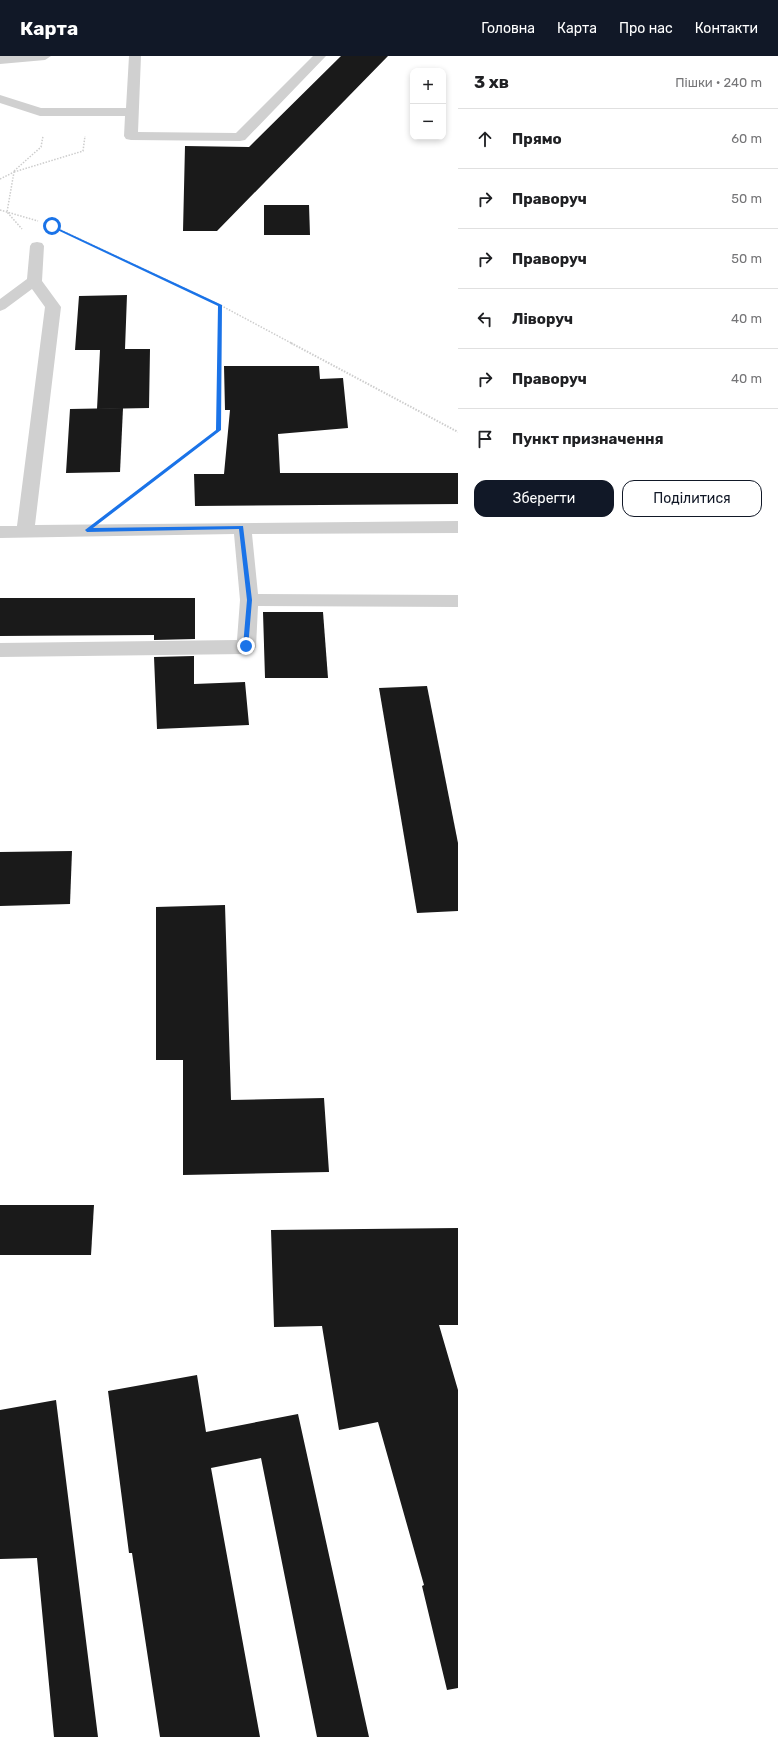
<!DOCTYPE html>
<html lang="uk">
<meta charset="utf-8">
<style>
:root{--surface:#fff;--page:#f6f6f6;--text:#202124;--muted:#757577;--line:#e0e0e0;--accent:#111827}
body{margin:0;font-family:Rubik,sans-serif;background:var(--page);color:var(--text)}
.controls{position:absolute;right:12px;top:12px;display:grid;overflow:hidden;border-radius:8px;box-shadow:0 2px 6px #0003}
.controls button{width:36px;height:36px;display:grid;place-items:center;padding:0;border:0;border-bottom:1px solid var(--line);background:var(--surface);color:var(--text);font:20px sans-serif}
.stop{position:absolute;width:12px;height:12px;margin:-9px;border:3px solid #1a73e8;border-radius:50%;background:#fff}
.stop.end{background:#1a73e8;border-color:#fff;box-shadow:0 1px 4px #0008}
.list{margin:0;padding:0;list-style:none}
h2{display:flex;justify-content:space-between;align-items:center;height:52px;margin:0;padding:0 16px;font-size:17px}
h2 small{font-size:13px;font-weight:400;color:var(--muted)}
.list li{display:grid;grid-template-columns:26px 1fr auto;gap:12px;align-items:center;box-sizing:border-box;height:60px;padding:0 16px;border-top:1px solid var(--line)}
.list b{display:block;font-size:15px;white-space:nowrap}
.list em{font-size:13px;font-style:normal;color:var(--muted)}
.actions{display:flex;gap:8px;padding:12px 16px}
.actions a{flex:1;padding:9px 0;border:1px solid var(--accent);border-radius:12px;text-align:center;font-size:14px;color:var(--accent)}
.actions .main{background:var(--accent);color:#fff}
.icon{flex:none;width:22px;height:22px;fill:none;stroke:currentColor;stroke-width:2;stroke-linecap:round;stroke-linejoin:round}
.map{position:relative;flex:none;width:458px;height:1681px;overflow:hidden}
header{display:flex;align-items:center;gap:24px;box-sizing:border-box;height:56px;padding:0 20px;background:var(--accent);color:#fff}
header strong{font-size:19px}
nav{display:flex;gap:22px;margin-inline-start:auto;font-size:14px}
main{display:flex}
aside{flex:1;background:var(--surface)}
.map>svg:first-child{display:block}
.building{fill:#1a1a1a}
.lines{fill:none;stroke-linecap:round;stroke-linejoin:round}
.path-far1{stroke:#cdcdcd;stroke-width:1.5;stroke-dasharray:1.5 1.5;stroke-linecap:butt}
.path{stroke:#cdcdcd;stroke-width:2;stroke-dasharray:1.5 1.5;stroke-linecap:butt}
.minor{fill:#d0d0d0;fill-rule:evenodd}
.route{fill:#1a73e8}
</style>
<header>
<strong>Карта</strong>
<nav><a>Головна</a><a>Карта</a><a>Про нас</a><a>Контакти</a></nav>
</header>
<main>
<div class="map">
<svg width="458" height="1681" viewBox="0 0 458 1681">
<rect width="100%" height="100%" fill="#fff"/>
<g class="building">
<path d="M341,0H388L217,175H183L185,90L249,91Z"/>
<path d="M264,149H309L310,179H264Z"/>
<path d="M127,239L125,293H150L149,352L97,353L100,294H75L79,240Z"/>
<path d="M224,310H319L320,323L343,322L348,372L278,378L280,417H458V448L195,450L194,418H224L230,354H225Z"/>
<path d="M123,352L120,416L66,417L70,353Z"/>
<path d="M0,542H195V583L154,584V579L0,580Z"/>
<path d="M263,556H323L328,622H265Z"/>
<path d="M194,600V628L245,626L249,669L157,673L154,601Z"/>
<path d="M427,630L458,787V855L417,857L379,632Z"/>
<path d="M72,795L70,848L0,850V796Z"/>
<path d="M225,849L231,1044L324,1042L329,1116L183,1119V1004H156V851Z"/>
<path d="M0,1149H94L91,1199H0Z"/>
<path d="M458,1172V1269H439L458,1334V1632L447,1634L422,1530L424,1529L378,1366L339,1374L322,1270L274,1271L271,1174Z"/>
<path d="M197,1319L206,1376L298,1358L369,1681H317L261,1402L211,1412L260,1681H160L132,1497H129L108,1335Z"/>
<path d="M56,1344L98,1681H54L37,1502L0,1503V1354Z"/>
</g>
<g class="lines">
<g class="path-far1">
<path d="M14,115L41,91L43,80"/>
<path d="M14,116L83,95L85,80"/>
<path d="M0,123L14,116L7,156L22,173"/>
<path d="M0,154L38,165"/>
<path d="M50,169L220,249L293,288"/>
<path d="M220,288V249"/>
</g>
<g class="path">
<path d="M291,287L458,376"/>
<path d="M121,448L219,374L220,287"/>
</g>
<g class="minor">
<path d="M0,0H51L45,4L0,8Z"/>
<path d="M129,0H141L138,76L236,77L313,0H326L245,84L240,85L131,84L126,83L124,80L125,60H40L0,47V39L41,52H126Z"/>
<path d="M37,186L42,187L44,190L42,225L61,251L35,469L458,465V477L252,478L258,538L458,539V551L258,550L256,591L253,596L246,598L0,601V587L237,584L240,544L234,478L0,482V470H17L45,251L32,233L5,253L0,255V243L27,223L30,190L32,187Z"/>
</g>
</g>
<path class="route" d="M51,169L222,249L221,374L93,472L243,470L252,544L248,592L243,590L247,544L239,473L87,476L85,474L216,374L218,250L51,171Z"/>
</svg>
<div class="controls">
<button>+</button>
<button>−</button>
</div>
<div class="stop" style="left:52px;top:170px"></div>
<div class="stop end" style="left:246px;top:590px"></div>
</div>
<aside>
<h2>3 хв<small>Пішки · 240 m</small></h2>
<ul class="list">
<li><svg class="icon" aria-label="ahead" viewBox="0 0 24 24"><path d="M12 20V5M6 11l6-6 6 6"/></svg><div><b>Прямо</b></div><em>60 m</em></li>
<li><svg class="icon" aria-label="right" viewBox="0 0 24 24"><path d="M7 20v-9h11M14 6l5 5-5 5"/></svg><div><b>Праворуч</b></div><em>50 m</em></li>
<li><svg class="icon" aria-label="right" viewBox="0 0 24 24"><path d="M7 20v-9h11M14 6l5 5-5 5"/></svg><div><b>Праворуч</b></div><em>50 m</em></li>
<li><svg class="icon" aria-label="left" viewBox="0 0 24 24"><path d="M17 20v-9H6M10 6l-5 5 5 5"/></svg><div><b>Ліворуч</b></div><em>40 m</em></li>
<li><svg class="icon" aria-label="right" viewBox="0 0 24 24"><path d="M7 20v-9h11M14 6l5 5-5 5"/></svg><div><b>Праворуч</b></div><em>40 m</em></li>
<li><svg class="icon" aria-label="arrive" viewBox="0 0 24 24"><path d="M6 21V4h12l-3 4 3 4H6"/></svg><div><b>Пункт призначення</b></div></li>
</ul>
<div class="actions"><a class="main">Зберегти</a><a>Поділитися</a></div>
</aside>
</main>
